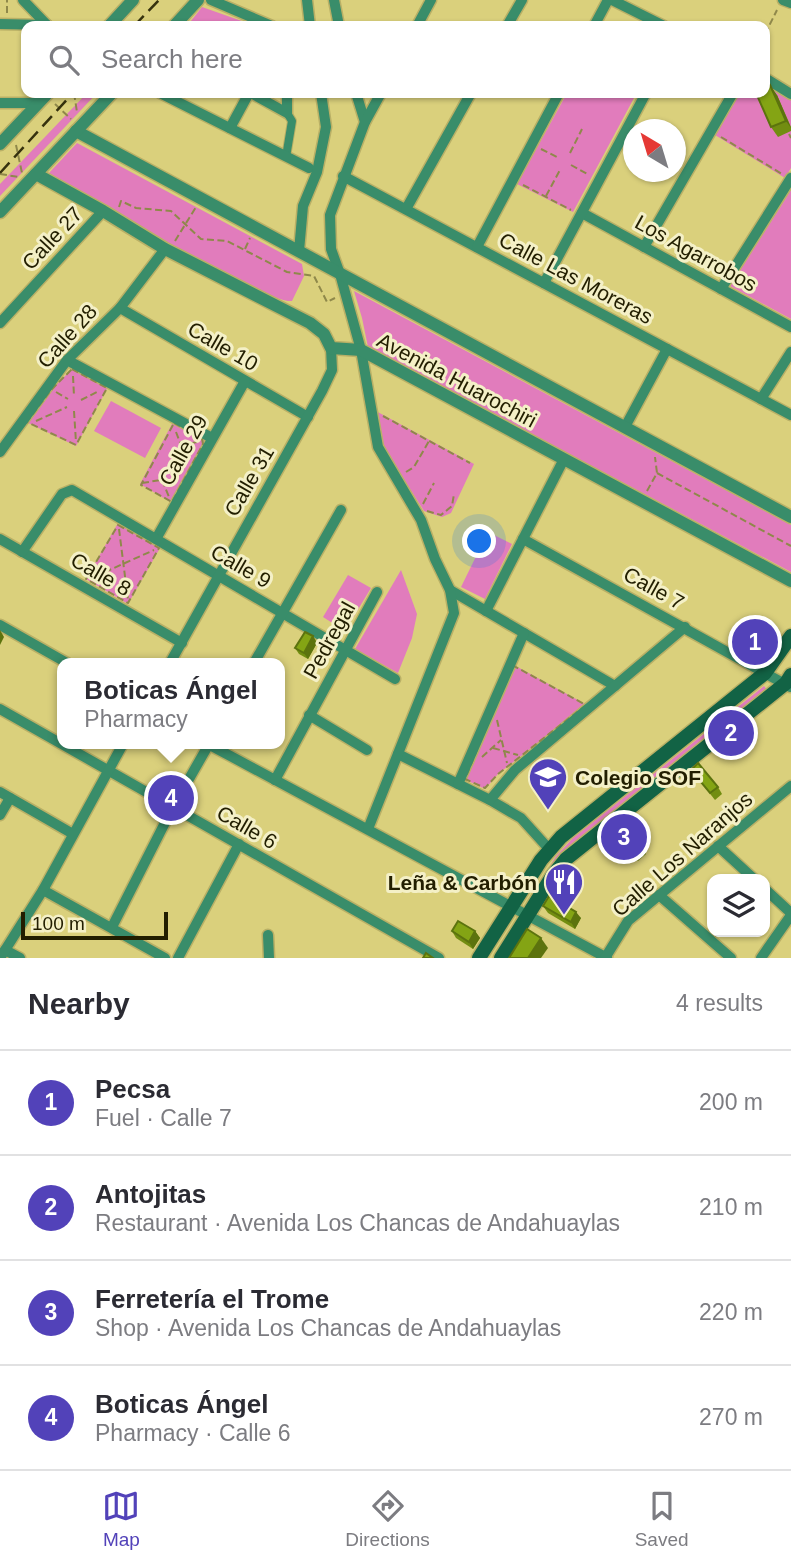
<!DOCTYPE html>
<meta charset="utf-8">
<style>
:root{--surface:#fff;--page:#f2f2f3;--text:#2b2b33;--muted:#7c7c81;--line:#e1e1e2;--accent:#5242b9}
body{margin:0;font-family:Helvetica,sans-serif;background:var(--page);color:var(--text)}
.controls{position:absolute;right:21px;bottom:21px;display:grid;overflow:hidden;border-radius:14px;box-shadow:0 2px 5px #0004}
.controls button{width:63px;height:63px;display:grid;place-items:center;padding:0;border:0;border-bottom:2px solid var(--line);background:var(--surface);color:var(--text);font:35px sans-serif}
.compass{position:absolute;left:623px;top:119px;width:63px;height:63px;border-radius:50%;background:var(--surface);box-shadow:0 2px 5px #0004;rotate:322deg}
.scale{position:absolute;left:21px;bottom:18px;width:147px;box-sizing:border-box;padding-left:7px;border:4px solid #221e00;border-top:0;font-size:19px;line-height:24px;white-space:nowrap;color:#221e00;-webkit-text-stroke:5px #f4f0c7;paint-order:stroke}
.you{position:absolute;left:480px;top:542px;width:24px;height:24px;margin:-18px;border:5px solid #fff;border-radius:50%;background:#1a73e8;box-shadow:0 0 0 10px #1a73e833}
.badge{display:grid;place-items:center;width:46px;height:46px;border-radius:50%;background:var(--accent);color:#fff;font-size:23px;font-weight:700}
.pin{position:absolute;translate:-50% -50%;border:4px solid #fff;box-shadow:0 2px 7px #0006}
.popup{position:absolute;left:57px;top:658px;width:228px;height:91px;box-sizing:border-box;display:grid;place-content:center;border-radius:14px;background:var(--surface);filter:drop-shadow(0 2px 5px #0005);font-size:23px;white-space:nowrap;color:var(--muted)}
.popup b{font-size:26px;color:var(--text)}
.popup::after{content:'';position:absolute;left:50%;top:100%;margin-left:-14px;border:14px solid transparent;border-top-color:var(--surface)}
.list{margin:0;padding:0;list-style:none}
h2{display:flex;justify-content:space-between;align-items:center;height:91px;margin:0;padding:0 28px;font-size:30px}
h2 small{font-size:23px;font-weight:400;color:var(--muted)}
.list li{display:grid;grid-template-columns:46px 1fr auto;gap:21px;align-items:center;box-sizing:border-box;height:105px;padding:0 28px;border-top:2px solid var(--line)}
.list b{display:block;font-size:26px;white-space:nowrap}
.list p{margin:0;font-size:23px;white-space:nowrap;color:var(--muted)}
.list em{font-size:23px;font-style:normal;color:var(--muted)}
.icon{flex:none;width:38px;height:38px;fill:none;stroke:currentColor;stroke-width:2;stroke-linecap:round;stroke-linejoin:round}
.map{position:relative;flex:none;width:791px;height:958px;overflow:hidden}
.search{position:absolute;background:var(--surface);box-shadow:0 2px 5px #0004;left:21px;right:21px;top:21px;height:77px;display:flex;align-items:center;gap:18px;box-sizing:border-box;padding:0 24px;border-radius:14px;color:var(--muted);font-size:26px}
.sheet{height:511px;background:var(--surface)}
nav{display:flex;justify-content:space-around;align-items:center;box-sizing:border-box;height:98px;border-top:2px solid var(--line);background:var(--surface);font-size:19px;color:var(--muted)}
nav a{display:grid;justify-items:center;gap:4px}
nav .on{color:var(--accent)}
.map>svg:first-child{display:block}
.green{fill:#e17cbc}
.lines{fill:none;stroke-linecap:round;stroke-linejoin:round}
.service-casing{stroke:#b9b066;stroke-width:8}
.pedestrian-casing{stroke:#b9b066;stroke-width:10}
.minor-casing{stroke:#b9b066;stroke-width:13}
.tertiary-casing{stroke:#b9b066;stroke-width:15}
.secondary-casing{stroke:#b9b066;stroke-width:17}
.path{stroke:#8f884a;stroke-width:2;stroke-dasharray:7 3.5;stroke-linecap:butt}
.service{stroke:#398d6a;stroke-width:5}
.pedestrian{stroke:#398d6a;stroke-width:8}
.minor{stroke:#398d6a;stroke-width:10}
.tertiary{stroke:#398d6a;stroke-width:12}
.secondary{stroke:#126345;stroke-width:14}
.rail{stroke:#36320e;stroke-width:2.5;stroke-dasharray:14 7;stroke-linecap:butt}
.wall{fill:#728d11}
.shaded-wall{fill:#5c730e}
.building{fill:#84a414;stroke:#5c730e;stroke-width:2}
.labels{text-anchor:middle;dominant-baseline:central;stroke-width:6;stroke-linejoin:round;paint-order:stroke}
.street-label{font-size:21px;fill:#221e00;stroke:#f4f0c7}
.poi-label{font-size:21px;font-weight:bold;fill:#221e00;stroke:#f4f0c7;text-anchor:start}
</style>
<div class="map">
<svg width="791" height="958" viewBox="0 0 791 958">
<rect width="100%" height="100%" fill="#dad07c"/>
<g class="green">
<path d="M202,7L256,26H187Z"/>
<path d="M765,82L791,99V168L785,178L715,135L738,93H765Z"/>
<path d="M87,93H97L0,196V184Z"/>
<path d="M567,93H625L634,98L573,212L517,184Z"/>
<path d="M77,143L302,264L304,276L292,301C267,305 86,196 52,177L49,173Z"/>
<path d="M791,190V319L730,286Z"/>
<path d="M354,291L791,525V572L368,347L362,318Z"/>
<path d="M73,368L108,387L76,446L26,422L51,390Z"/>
<path d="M111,401L161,428L145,458L94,431Z"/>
<path d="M374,410L474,464L451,513L442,517L424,511L382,445Z"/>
<path d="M173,422L204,439L205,443L172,503L140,484Z"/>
<path d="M118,523L160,548L128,604L86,579Z"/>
<path d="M488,532L512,544L485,599L461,587Z"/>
<path d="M401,570L417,614L412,638L398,673L355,649Z"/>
<path d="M348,575L371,588L345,631L323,617Z"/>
<path d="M512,664L587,705L498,774L485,789L464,779Z"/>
<path d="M764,686L768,691L569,850L532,903L528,901L556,856L573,838Z"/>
</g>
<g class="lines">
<g class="service-casing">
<g id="service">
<path d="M735,655L748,638L759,633L783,642"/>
<path d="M744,660L761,643L775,639"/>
</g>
</g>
<g class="pedestrian-casing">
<path id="pedestrian" d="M286,157L292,121L287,113"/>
</g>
<g class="minor-casing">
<g id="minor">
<path d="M23,0L48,26"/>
<path d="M211,0L272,26"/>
<path d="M307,0L310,26"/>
<path d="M334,0L339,26"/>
<path d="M612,0L664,26"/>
<path d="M783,0L791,3"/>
<path d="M0,24L47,25"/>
<path d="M417,26L431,0"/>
<path d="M507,26L522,0"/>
<path d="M594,26L608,0"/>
<path d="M765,78L791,94"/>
<path d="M160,93L309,168"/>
<path d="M251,93L287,113V93"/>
<path d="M356,93L365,122"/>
<path d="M0,103H38"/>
<path d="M230,128L249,93"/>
<path d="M343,176L791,415"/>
<path d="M406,209L471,93"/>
<path d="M582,213L791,327"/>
<path d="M477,247L559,93"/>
<path d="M644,247L733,93"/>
<path d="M299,251L303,206L317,172L326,127L321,93"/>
<path d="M544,283L646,93"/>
<path d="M721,289L791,178"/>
<path d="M120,308L308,417"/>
<path d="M0,323L103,211"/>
<path d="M67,360L212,438"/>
<path d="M761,399L791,352"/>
<path d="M625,427L667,349"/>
<path d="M0,452L67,360L120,308L165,249"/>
<path d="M0,539L182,643"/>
<path d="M156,539L245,381"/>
<path d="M523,539L790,687"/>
<path d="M22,552L62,494L72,490L395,679"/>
<path d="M450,590L615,686"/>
<path d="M486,611L564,459"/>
<path d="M0,625L67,663"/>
<path d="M170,663L322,391L332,370L331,348"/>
<path d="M254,663L341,510"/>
<path d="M0,709L439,958"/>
<path d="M309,715L367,750"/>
<path d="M208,744L607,958"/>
<path d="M398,754L490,800L521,818L549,849"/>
<path d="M275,780L377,592"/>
<path d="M458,784L524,633"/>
<path d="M0,792L73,834"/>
<path d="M490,800L515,770L685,627"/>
<path d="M0,815L10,798"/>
<path d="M368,829L454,613L450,590L435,559L421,520L378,447L361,350L340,274L331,249L330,215L365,122L381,93"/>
<path d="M718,846L754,879"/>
<path d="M765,889L791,913"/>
<path d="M43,890L165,958"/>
<path d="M659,895L731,958"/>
<path d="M112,927L173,807L209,744"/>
<path d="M268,935L269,958"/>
<path d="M5,950L20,958"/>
<path d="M0,958L43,890L123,744"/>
<path d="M178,958L239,844"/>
<path d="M605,958L628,921L791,786"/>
<path d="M761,958L791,915"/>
</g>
</g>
<g class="tertiary-casing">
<g id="tertiary">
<path d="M109,26L133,0"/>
<path d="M174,26L198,0"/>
<path d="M76,131L791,517"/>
<path d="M0,144L48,93"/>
<path d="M36,174L103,211L165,249L310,323L324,334L331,348L361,350L791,581"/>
<path d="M0,212L112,93"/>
</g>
</g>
<g class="secondary-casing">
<g id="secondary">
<path d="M479,958L541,860L561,837L765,673L791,636"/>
<path d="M501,958L553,875L566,859L786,683L791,675"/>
</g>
</g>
<g class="path">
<path d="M7,13V0"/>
<path d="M765,34L777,10"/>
<path d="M74,93L77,112"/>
<path d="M623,93L632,97"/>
<path d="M55,104L71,119"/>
<path d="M789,134L791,138"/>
<path d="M721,137L782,174"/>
<path d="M16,145L22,173"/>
<path d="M541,149L559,158"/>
<path d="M570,153L582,129"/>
<path d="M571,165L589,175"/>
<path d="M0,174L19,177"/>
<path d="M523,185L571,210"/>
<path d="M546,196L560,170"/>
<path d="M119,207L121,201L136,208L171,211L201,239L227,241L287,272L314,276L327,302L335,298"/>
<path d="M175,241L196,207"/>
<path d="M245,249L250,238"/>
<path d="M72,369L107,388L76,445L27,422L51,390Z"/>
<path d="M73,376L74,396"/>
<path d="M56,392L68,399"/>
<path d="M81,400L99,391"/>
<path d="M74,411L76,442"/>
<path d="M383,416L470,463"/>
<path d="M36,421L67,407"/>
<path d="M174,423L202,439L203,444L172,502L141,485Z"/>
<path d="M182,445L197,442"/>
<path d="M174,457L181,445L176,432"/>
<path d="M406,472L414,467L429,441"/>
<path d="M657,473L791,546"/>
<path d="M162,479L168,469"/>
<path d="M162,480L169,497"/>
<path d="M142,483L161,480"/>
<path d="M647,491L657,473L655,457"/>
<path d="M423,504L434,483"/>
<path d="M427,511L441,515L452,506L454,494"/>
<path d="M118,525L159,548L128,603L86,579Z"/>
<path d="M119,529L128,600"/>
<path d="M95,568L105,572L154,550"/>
<path d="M99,584L104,573"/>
<path d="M512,665L586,705L498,774L485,788L465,779Z"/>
<path d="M497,720L507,763"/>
<path d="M493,748L518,755"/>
<path d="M482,757L501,740"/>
</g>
<use href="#service" class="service"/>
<use href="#pedestrian" class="pedestrian"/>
<use href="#minor" class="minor"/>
<use href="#tertiary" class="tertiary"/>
<use href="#secondary" class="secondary"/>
<g class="rail">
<path d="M134,26L159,0"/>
<path d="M0,173L73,93"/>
</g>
</g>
<g class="wall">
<path d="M777,95L791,127V131L778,137L771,127Z"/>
<path d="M313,636L317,643L308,659L299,654L295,648Z"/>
<path d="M691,770L718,787L722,794L715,800Z"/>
<path d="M613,832L642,847L646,854L638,861Z"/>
<path d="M543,906L581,918L575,929L548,913Z"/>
<path d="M452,931H475L480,938L473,949L456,938Z"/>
</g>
<g class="shaded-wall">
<path d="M770,85L777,95L791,128L786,121Z"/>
<path d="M0,630L4,637L0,645Z"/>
<path d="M313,636L317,643L308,659L304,653Z"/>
<path d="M576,912L581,918L575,929L571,922Z"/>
<path d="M475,931L480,938L473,949L469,942Z"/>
<path d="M541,938L548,948L541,958H528Z"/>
</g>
<g class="building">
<path d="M770,85L786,121L771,127L756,93H765V88Z"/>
<path d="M305,632L313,636L304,653L295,648Z"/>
<path d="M698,763L718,787L710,793L691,770Z"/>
<path d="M622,824L642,847L633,855L613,832Z"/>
<path d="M549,896L576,912L571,922L543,906Z"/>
<path d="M458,921L475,931L469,942L452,931Z"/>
<path d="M527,929L541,938L528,958H509Z"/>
<path d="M426,953L433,958H423Z"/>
</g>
<defs>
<g id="school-pin" transform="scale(2.0125)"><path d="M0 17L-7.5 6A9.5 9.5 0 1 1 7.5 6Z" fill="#5242b9" stroke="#f4f0c7"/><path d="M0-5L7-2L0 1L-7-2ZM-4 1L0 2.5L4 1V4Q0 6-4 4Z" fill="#fff"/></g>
<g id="restaurant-pin" transform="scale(2.0125)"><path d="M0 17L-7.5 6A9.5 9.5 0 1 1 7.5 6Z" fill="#5242b9" stroke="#f4f0c7"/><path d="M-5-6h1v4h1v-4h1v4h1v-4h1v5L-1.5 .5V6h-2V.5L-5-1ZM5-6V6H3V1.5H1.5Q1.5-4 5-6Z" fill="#fff"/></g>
</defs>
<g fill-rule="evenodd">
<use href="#school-pin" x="548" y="777"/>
<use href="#restaurant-pin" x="564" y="882"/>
</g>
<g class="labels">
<g class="street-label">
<text transform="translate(52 238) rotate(-47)">Calle 27</text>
<text transform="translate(696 253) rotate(29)">Los Agarrobos</text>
<text transform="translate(576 278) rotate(28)">Calle Las Moreras</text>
<text transform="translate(67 336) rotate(-48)">Calle 28</text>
<text transform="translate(223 346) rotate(30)">Calle 10</text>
<text transform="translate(457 380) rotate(28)">Avenida Huarochiri</text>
<text transform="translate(183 450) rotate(-61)">Calle 29</text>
<text transform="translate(249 481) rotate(-60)">Calle 31</text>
<text transform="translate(241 566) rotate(30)">Calle 9</text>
<text transform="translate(101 574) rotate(30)">Calle 8</text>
<text transform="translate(654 588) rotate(29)">Calle 7</text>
<text transform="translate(329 640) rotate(-61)">Pedregal</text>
<text transform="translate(247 827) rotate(30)">Calle 6</text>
<text transform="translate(682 854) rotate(-41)">Calle Los Naranjos</text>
</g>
<g class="poi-label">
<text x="575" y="777">Colegio SOF</text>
<text x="537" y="882" text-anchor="end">Leña &amp; Carbón</text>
</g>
</g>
</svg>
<div class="controls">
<button><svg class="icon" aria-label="layers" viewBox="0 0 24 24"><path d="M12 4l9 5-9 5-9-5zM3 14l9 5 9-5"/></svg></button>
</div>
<svg class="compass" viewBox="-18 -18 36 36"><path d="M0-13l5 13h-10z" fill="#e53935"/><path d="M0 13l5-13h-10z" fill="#7c7c81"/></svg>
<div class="scale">100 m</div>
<div class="you"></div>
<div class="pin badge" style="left:755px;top:642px">1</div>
<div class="pin badge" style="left:731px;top:733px">2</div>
<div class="pin badge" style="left:624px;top:837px">3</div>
<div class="pin badge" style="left:171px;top:798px">4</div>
<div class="popup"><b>Boticas Ángel</b>Pharmacy</div>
<div class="search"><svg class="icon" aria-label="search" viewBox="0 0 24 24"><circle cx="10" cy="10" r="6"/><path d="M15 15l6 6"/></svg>Search here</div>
</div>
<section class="sheet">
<h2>Nearby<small>4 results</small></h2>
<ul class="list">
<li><span class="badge">1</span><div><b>Pecsa</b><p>Fuel · Calle 7</p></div><em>200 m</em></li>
<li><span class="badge">2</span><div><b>Antojitas</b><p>Restaurant · Avenida Los Chancas de Andahuaylas</p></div><em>210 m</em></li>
<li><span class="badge">3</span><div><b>Ferretería el Trome</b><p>Shop · Avenida Los Chancas de Andahuaylas</p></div><em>220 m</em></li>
<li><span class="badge">4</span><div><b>Boticas Ángel</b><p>Pharmacy · Calle 6</p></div><em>270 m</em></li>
</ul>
</section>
<nav>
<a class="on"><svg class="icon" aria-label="map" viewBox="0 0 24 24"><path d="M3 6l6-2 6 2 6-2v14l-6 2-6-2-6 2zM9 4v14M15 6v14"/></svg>Map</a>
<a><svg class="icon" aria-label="directions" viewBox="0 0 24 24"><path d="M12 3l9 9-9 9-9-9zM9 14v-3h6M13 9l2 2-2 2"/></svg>Directions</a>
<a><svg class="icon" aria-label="saved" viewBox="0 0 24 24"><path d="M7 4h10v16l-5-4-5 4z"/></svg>Saved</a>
</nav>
